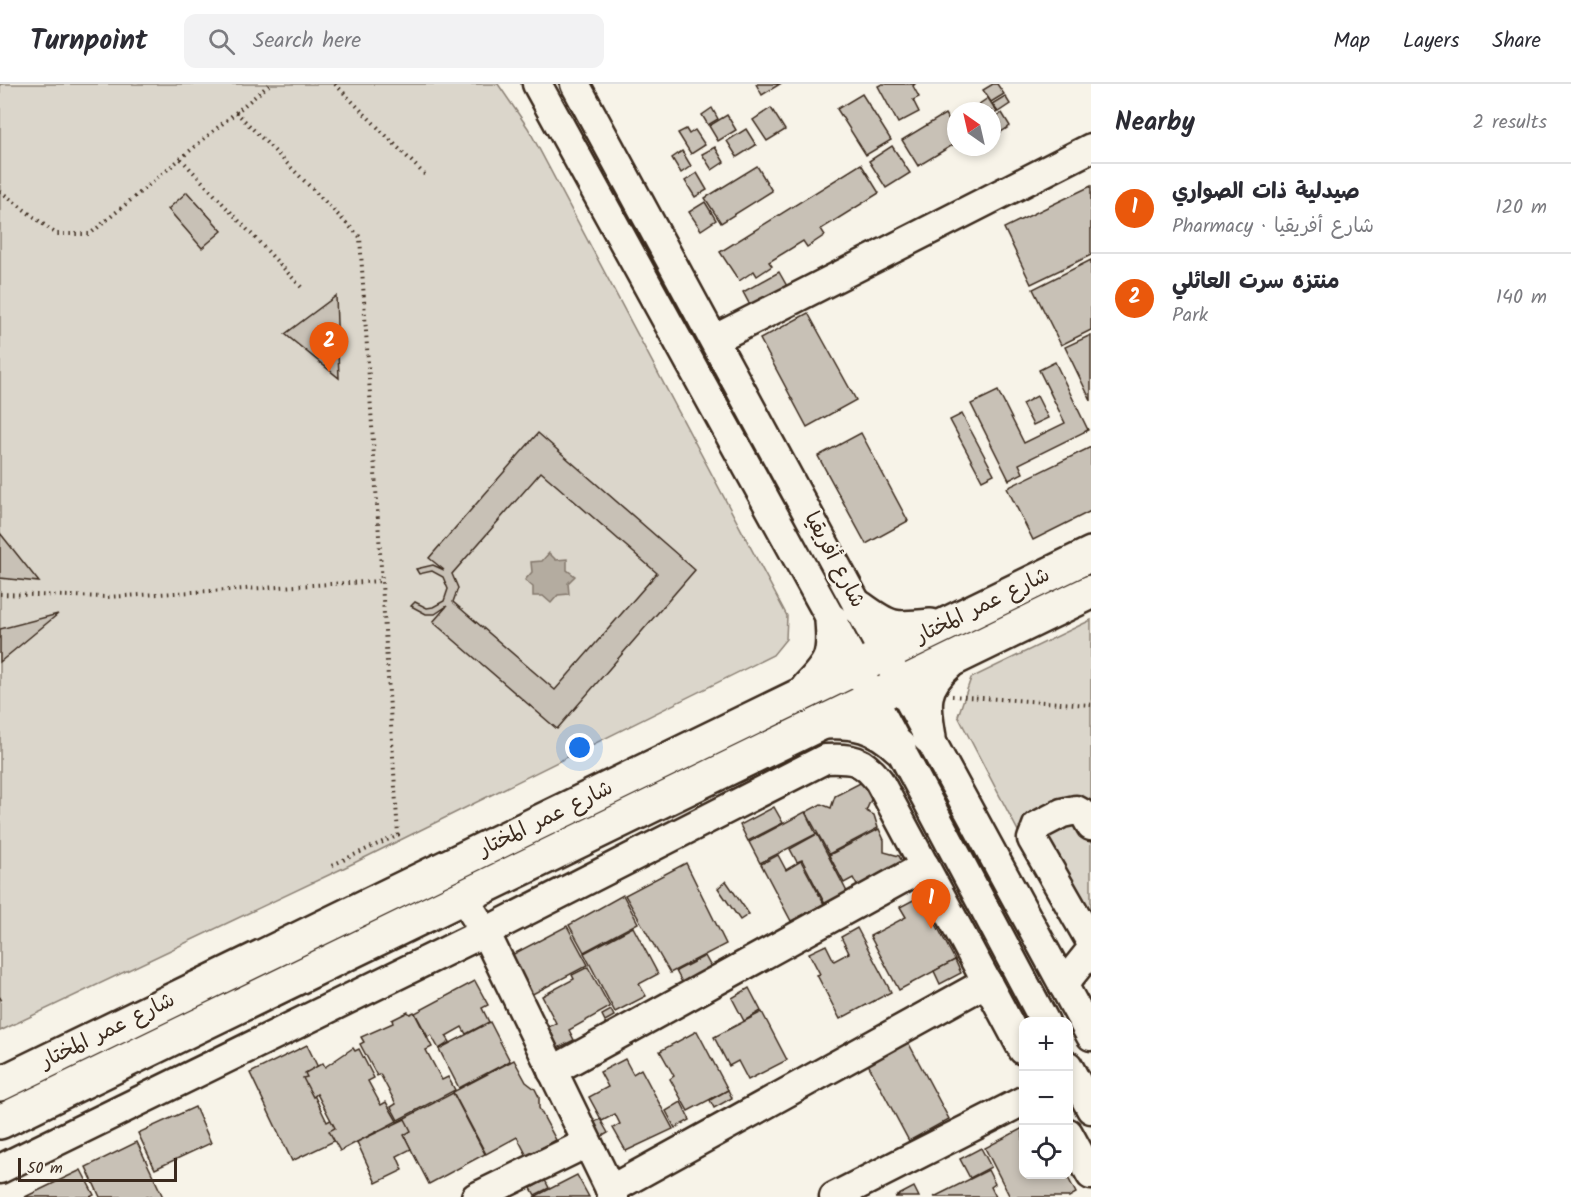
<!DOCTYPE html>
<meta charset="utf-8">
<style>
:root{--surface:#fff;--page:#f2f2f3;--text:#2b2b33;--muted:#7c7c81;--line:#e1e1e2;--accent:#ea580c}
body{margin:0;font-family:Kalam,"Playpen Sans Arabic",sans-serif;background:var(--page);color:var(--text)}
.controls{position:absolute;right:18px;bottom:18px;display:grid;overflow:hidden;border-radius:12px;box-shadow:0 3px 9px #0003}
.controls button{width:54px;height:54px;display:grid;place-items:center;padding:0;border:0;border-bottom:2px solid var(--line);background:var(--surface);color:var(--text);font:30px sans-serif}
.compass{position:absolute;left:947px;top:18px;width:54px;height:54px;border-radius:50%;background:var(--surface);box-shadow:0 3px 9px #0003;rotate:326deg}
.scale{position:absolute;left:18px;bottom:15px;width:159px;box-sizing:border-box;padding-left:6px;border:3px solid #3b2a1e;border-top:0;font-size:16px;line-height:21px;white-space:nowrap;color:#3b2a1e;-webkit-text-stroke:4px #f7f3e8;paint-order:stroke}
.you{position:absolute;left:580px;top:664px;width:21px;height:21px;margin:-15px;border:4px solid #fff;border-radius:50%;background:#1a73e8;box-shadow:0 0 0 9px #1a73e833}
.badge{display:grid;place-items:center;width:39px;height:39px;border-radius:50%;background:var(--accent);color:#fff;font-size:20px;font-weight:700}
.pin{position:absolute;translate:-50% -50px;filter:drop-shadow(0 2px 3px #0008)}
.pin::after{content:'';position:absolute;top:32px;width:21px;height:18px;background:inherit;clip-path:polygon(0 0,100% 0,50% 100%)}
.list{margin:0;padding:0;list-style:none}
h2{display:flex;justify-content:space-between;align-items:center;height:78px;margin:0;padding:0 24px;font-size:26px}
h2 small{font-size:20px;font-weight:400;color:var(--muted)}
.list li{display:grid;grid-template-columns:39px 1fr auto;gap:18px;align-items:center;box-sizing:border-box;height:90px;padding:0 24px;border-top:2px solid var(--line)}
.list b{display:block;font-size:22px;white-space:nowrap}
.list p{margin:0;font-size:20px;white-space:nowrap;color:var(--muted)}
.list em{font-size:20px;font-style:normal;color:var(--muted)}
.icon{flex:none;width:33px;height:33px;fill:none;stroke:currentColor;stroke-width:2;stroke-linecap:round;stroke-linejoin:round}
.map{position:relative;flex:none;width:1091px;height:1113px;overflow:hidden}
header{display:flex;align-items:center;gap:36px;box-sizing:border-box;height:84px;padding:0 30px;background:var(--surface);border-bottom:2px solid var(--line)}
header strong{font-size:28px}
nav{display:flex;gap:33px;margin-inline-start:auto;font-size:21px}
.search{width:420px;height:54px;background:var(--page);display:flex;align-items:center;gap:15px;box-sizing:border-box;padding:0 21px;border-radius:12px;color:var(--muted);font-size:22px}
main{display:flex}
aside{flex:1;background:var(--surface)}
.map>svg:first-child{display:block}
.green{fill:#dbd6cb;stroke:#8b8074;stroke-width:1.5}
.water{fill:#b4aca0;stroke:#84786c;stroke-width:1.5}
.building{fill:#c8c1b6;stroke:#3b2a1e;stroke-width:1.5;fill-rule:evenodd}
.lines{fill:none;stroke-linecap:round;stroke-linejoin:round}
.minor-casing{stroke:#3b2a1e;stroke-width:33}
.major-casing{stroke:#3b2a1e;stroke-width:38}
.path{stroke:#3b2a1e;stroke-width:4;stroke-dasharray:1.5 4.5;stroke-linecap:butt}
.minor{stroke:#f7f3e8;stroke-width:28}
.major{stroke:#f7f3e8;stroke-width:33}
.labels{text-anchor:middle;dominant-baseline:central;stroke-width:5;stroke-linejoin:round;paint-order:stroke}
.street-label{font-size:21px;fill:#3b2a1e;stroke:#f7f3e8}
</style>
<header>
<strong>Turnpoint</strong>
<div class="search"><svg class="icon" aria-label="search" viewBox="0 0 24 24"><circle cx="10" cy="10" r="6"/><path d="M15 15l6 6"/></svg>Search here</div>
<nav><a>Map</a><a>Layers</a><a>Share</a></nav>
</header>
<main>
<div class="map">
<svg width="1091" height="1113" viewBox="0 0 1091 1113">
<rect width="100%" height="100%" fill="#f7f3e8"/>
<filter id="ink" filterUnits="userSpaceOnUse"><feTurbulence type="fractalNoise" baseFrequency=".0167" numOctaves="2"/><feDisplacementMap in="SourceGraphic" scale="12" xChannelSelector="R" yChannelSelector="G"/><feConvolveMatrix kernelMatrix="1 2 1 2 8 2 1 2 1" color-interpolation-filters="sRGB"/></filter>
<g filter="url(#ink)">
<g class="green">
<path d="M0,0H498L528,44L787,532L786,555L773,571L354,779L0,947Z"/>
<path d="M1091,536V887L958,632L971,594Z"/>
</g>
<path class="water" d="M549,469L556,476L567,475V486L575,492L568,499L569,510L558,511L551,519L543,512H533V503L525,496L532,488L531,478L542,477Z"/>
<g class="building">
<path d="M756,0H780L762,11Z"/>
<path d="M882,0H915L913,2L919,13L913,16L919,28L898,39L878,2Z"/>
<path d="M993,0H997L1004,10L991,18L983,6Z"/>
<path d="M862,10L891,56L866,71L837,25Z"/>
<path d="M1005,12L1010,20L998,28L992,20Z"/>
<path d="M988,14L997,28L992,32V27H978L975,23Z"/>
<path d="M712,24L718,35L708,41L702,31Z"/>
<path d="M771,24L785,46L767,57L753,36Z"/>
<path d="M1002,29L1010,42L995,52L992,36Z"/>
<path d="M945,30L956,48V59L918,82L902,56Z"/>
<path d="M727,31L736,46L718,57L709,42Z"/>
<path d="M686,45L689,50L695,46L705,61L691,70L678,49Z"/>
<path d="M746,45L756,61L737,73L727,57Z"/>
<path d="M892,62L910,89L886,104L869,77Z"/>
<path d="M715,63L724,78L712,86L702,70Z"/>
<path d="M682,67L691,82L681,89L672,74Z"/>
<path d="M861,80L879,109L821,145L825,151L807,163L803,157L769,178L772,182L757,192L754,187L739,197L720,168Z"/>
<path d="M757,82L772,107L721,139L705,114Z"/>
<path d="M697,89L707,106L695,113L685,97Z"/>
<path d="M1091,102V171L1031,200L1004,144Z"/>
<path d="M187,108L222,147L202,164L168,125Z"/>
<path d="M705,118L716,136L701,146L689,128Z"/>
<path d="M1091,176V246L1061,261L1033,205Z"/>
<path d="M779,188L788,204L751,223L743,208Z"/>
<path d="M336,212L339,294L285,250Z"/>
<path d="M808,229L856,316L807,343L760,255Z"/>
<path d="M1091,251V317L1065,263Z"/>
<path d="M1055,278L1088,346L1019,380L1023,389L1009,396L971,320L998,307L1024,359L1065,339L1039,286Z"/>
<path d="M1037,312L1048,334L1033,341L1022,320Z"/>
<path d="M962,330L994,390L982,396L950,336Z"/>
<path d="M538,349L695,486L557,645L433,538L447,522L435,530H426L411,522L415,518L427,524L433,523L444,517L448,505L443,493L432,487L419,490L416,485L433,481L444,486L429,474ZM541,388L657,489L555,606L453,518L458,504L452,490Z"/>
<path d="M861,349L908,437L866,460L818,372Z"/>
<path d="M1091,363V427L1033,456L1007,404Z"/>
<path d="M0,449L39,498L0,494Z"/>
<path d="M58,530L0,578V545Z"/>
<path d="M866,696L873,711L866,727L874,731L878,744L829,770L806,728L821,720L831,724L835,712Z"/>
<path d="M774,723L783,739L748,757L740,741Z"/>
<path d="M805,728L816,750L760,779L749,758Z"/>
<path d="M879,745L884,756V768L899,772L905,783L860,807L853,794L844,799L829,771Z"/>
<path d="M817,750L847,808L825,820L802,776L797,778L790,765Z"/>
<path d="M778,771L786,786L801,777L824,820L791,837L761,780Z"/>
<path d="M686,779L726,860L670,889L625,811Z"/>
<path d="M726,797L749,830L740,836L718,804Z"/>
<path d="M623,811L638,839L584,868L569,841Z"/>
<path d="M921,812L955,876L899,906L870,852L906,833L900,823Z"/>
<path d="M567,842L588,881L525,914L504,875Z"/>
<path d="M633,843L658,890L639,900L646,912L615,928L584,869Z"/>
<path d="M857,844L891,908L840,935L817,891L820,890L809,869L826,861L834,877L849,869L841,853Z"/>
<path d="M705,872L712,885L683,900L676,887Z"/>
<path d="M955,876L961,889L940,900L934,887Z"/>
<path d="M588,883L610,923L569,946L574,956L558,964L547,944L556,939L542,912L574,895L572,891Z"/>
<path d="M475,897L488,921L482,924L489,938L466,950L462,943L446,952L450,958L439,965L431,951L428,953L415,929Z"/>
<path d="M749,904L761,927L744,937L732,914Z"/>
<path d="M611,926L614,932L605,937L602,931Z"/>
<path d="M408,928L410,930L414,928L432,963L426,966L442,996L448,993L455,1006L398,1036L391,1023L396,1020L380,990L377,992L360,960L364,958L361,953L393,939L392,936Z"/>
<path d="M762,928L787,976L748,996L738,977L729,982L714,953Z"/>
<path d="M490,938L510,977L459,1004L439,965Z"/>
<path d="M697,947L728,1006L688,1027L670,995L674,992L660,967Z"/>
<path d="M908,958L949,1035L909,1057L868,980Z"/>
<path d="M307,961L328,1004L314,1011L327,1038L340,1031L349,1050L292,1077L250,989Z"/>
<path d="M353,964L355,967L359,965L374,994L368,997L381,1021L386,1018L397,1037L340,1067L329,1047L335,1044L317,1010L313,1013L303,994L307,993L305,989L323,979L325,983Z"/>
<path d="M625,975L633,990L641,985L673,1045L626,1067L613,1044L620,1040L615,1030L602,1037L589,1013L608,1003L600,988Z"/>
<path d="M514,976L526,998L535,1005L539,1013V1024L556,1056L527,1072L517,1053L486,1070L453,1008Z"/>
<path d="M728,1006L732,1014L714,1024L710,1016Z"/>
<path d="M453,1009L485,1070L429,1100L397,1038Z"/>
<path d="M681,1018L690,1036L675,1044L666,1027Z"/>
<path d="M195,1023L211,1059L155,1085L138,1049Z"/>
<path d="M405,1035L411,1047L404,1051L411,1065L397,1072L403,1086L376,1099L357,1058Z"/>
<path d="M600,1035L608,1049L601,1053L593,1039Z"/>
<path d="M1023,1044V1090H1066L1076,1109L1069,1113H1010L985,1064Z"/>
<path d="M137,1058L163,1113H100L86,1083Z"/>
<path d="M981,1064L991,1083L970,1094L960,1075Z"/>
<path d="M81,1086L94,1111L90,1113H25Z"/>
<path d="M988,1086L995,1100L991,1103L996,1113H934Z"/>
<path d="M577,1091L589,1113H534Z"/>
<path d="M545,1096L549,1104L535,1111L531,1104Z"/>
<path d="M914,1103L919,1113H895Z"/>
</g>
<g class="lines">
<g class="minor-casing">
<g id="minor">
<path d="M537,0L832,537L1045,938"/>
<path d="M575,0L1091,952"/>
<path d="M715,255L1091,64"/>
<path d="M1091,742L1085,731L1076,726L1062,729L1037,742L1032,755L1091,858"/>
<path d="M463,813L485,848L614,1113"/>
<path d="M1063,901L1091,866"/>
<path d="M1068,982L1091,1025"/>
<path d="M552,987L925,782"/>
<path d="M1068,1049L1091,1091"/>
<path d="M0,1085L485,848L825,675C853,674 862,675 879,697L1023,966"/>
<path d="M610,1106L987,898"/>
<path d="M476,1113L587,1059"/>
<path d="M834,1113L1023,1017"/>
</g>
</g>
<g class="major-casing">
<g id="major">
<path d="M860,524C890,546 894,546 931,542"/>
<path d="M808,604C832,579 835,572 832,537"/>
<path d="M824,638C855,636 876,641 899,663"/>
<path d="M929,653C923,619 921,603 948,579"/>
<path d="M0,1000L1091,470"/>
<path d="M0,1038L1091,508"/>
</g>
</g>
<g class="path">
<path d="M335,0L427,93"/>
<path d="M236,28L360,153L398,751L330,782"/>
<path d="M181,75L303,205"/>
<path d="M0,107L56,150H90L270,0"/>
<path d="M0,510L107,513L382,497"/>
<path d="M952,612L1091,621"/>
<path d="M0,915L4,913"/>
</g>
<use href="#minor" class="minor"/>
<use href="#major" class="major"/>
</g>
</g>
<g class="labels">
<g class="street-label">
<text transform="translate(834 476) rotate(62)">شارع أفريقيا</text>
<text transform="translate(983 522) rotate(-26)">شارع عمر المختار</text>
<text transform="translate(546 735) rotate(-26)">شارع عمر المختار</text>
<text transform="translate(108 947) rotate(-26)">شارع عمر المختار</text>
</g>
</g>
</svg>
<div class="controls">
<button>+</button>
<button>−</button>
<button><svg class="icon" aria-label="locate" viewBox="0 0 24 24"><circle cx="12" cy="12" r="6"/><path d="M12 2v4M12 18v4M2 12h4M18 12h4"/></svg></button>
</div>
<svg class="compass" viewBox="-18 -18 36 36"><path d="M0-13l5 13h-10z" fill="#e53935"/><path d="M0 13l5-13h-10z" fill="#7c7c81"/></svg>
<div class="scale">50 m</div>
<div class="you"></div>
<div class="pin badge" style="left:931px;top:845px">1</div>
<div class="pin badge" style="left:329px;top:288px">2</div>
</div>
<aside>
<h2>Nearby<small>2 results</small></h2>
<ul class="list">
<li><span class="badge">1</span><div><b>صيدلية ذات الصواري</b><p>Pharmacy · شارع أفريقيا</p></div><em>120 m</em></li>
<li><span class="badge">2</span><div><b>منتزه سرت العائلي</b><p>Park</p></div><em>140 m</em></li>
</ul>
</aside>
</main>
